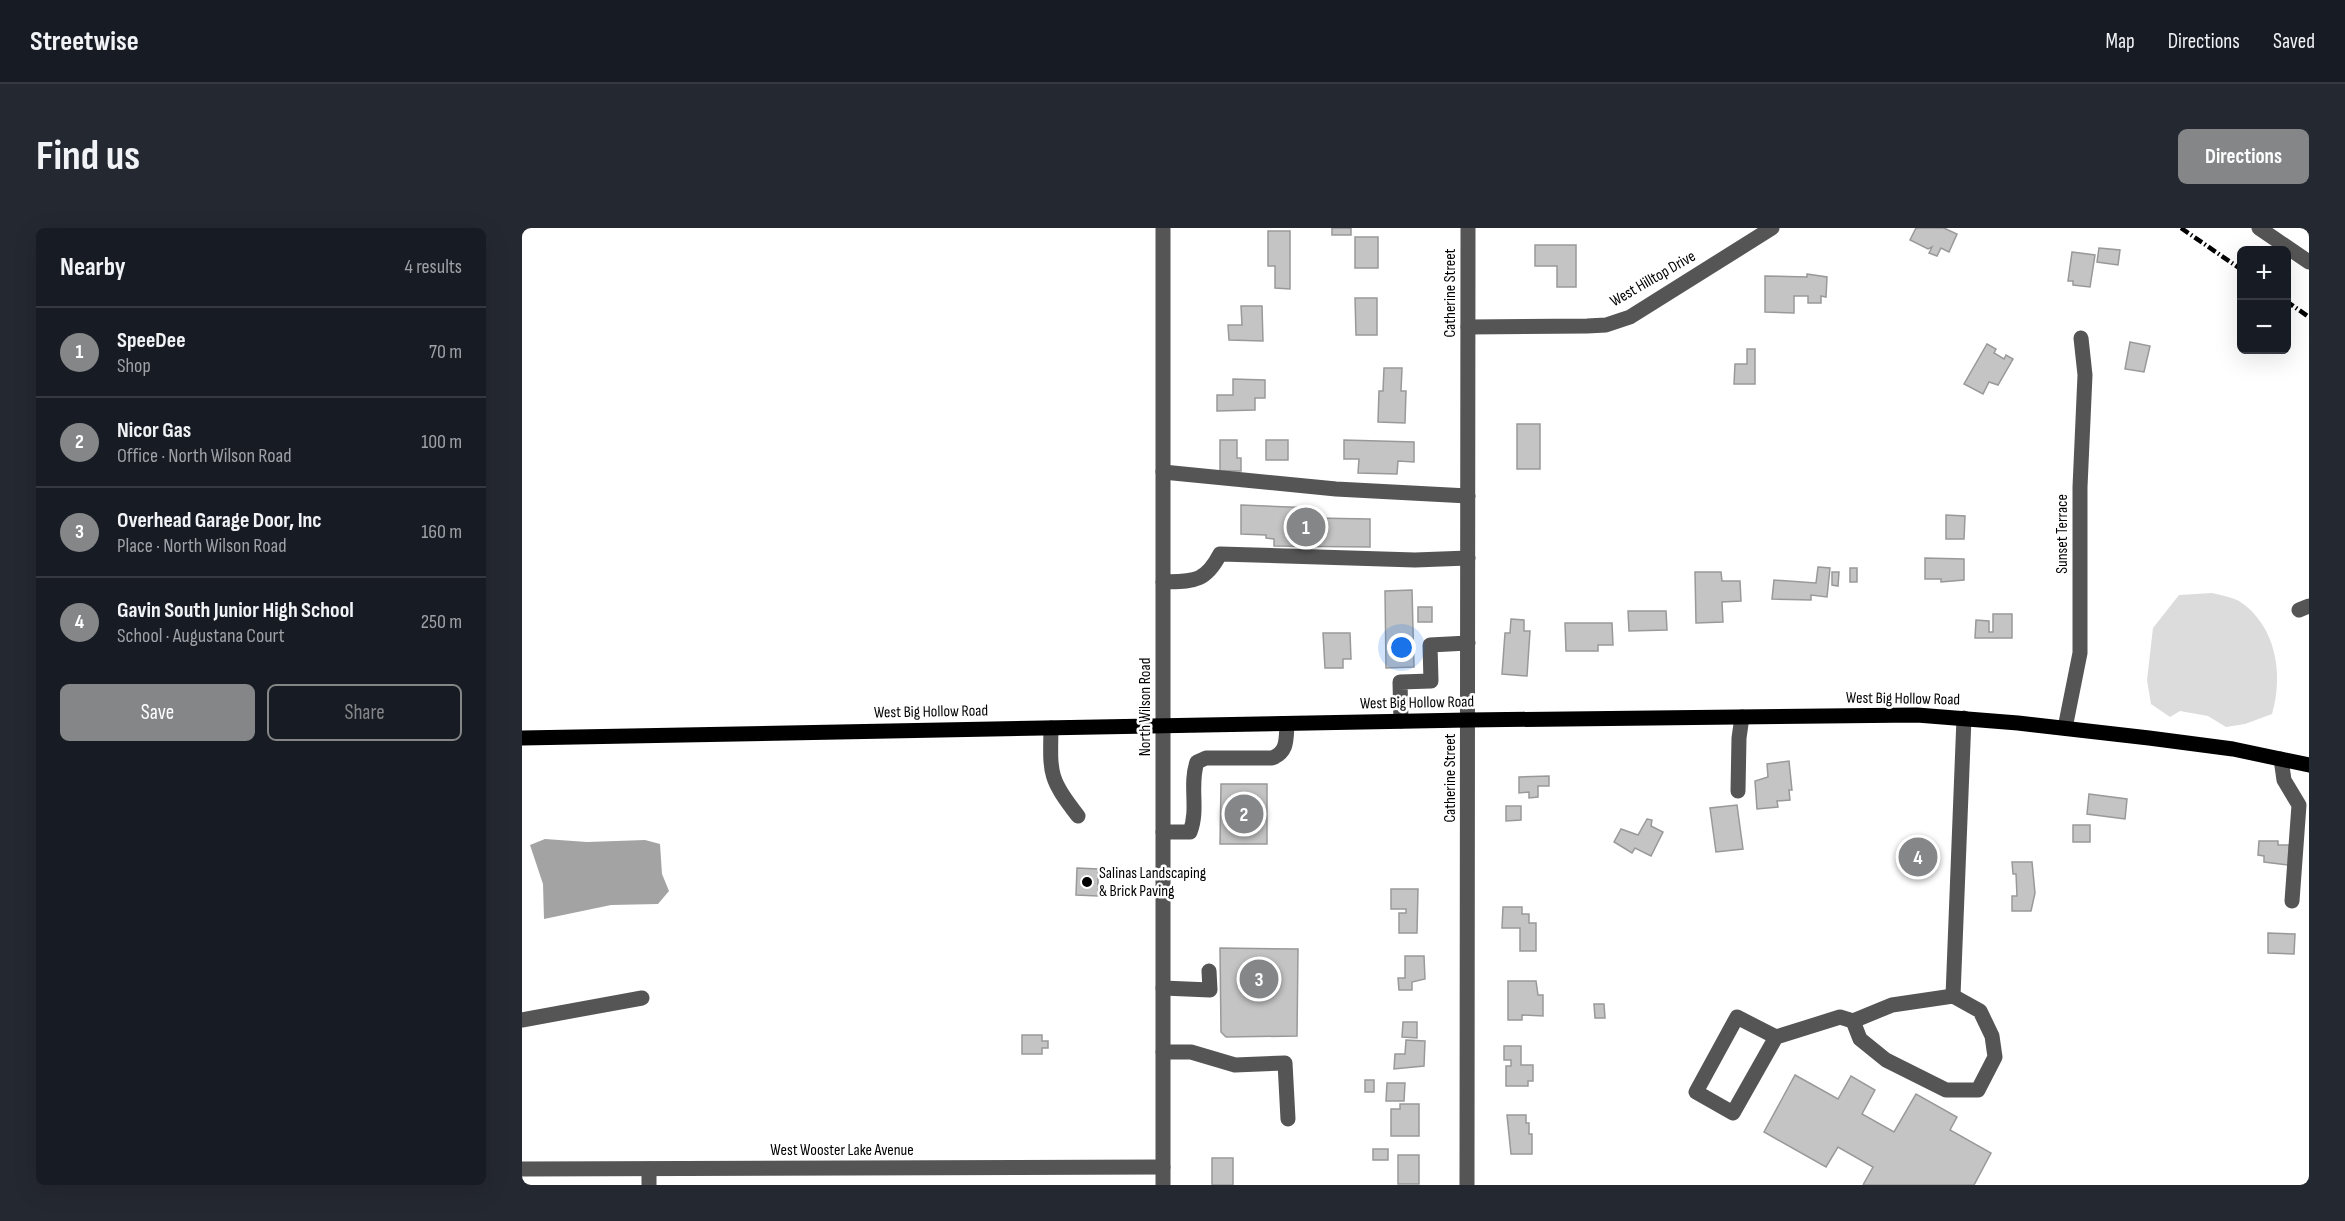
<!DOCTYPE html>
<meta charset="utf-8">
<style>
:root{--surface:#171b24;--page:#242831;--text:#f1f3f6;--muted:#9ea1a6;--line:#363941;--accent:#858687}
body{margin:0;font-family:"Sofia Sans Condensed",sans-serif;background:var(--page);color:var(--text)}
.controls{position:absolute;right:18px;top:18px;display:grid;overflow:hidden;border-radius:9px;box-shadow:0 6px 24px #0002}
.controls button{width:54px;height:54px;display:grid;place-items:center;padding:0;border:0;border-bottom:2px solid var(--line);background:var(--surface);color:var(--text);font:30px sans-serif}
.you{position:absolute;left:880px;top:420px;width:21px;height:21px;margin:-15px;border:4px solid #fff;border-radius:50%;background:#1a73e8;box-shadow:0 0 0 9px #1a73e833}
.badge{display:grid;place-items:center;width:39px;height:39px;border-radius:50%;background:var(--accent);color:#fff;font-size:20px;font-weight:700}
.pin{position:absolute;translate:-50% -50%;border:3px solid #fff;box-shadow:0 2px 6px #0006}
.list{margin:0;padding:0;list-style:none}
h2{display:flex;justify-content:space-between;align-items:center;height:78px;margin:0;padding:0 24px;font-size:26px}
h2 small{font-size:20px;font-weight:400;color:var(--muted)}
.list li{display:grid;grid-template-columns:39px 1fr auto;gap:18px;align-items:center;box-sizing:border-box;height:90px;padding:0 24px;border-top:2px solid var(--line)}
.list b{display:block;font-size:22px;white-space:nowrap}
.list p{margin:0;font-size:20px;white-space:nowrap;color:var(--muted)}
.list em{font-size:20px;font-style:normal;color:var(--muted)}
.actions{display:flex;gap:12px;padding:18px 24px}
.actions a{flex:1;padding:14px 0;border:2px solid var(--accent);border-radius:9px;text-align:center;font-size:21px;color:var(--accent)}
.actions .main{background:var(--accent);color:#fff}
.map{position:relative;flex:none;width:1787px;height:957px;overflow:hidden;border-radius:9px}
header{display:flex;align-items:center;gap:36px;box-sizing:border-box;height:84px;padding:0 30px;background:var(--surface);border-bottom:2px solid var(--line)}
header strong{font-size:28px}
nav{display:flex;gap:33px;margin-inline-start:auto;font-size:21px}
.intro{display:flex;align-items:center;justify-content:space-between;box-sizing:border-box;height:144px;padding:0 36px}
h1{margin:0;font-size:42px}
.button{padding:15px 27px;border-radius:9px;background:var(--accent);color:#fff;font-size:21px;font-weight:700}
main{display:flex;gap:36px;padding:0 36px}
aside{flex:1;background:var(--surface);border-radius:9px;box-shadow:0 6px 24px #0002}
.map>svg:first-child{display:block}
.green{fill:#dcdcdc}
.water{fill:#a3a3a3}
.building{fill:#c4c4c4;stroke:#999;stroke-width:1.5}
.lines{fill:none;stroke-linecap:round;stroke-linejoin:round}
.minor{stroke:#555;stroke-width:15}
.major{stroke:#000;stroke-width:15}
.rail{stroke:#000;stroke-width:4.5;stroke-dasharray:9 3 1.5 3;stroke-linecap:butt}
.poi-dot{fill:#000;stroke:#fff;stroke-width:2}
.labels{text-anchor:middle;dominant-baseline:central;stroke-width:5;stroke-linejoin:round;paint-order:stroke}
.street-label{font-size:16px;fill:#000;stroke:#fff}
.poi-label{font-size:16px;fill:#000;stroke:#fff;text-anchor:start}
</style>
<header>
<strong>Streetwise</strong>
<nav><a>Map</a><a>Directions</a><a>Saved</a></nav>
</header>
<div class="intro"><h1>Find us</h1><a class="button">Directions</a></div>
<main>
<aside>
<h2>Nearby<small>4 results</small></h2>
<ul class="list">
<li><span class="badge">1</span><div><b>SpeeDee</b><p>Shop</p></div><em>70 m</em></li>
<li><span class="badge">2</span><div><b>Nicor Gas</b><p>Office · North Wilson Road</p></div><em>100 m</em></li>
<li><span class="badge">3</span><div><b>Overhead Garage Door, Inc</b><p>Place · North Wilson Road</p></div><em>160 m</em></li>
<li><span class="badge">4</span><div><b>Gavin South Junior High School</b><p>School · Augustana Court</p></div><em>250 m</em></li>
</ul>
<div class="actions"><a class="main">Save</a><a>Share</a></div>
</aside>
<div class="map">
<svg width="1787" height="957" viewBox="0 0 1787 957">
<rect width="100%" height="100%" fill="#fff"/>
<path class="green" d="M1690,365C1698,367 1709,369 1717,373C1754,397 1762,446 1750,486L1723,496L1704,499L1686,488L1658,483L1648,489L1629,476L1625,452L1631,400L1657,367Z"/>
<path class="water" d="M23,611L65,614L123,612L138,616L140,646L147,663L136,676L89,677L22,691L21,656L8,617Z"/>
<g class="building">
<rect x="810" y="0" width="19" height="7"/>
<path d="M1394,0H1422L1435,6L1427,24L1419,20L1415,28L1407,25L1410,19L1406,21L1388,12Z"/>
<path d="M746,3H768V61L753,60V38H746Z"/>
<rect x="833" y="9" width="23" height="31"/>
<path d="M1013,17H1054V59H1035V38H1013Z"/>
<path d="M1577,20L1598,22L1596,37L1575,34Z"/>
<path d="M1550,24L1573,27L1568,59L1551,57V53H1546Z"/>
<path d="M1285,46L1305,49L1304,69L1299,68V75H1286V68H1272V85L1243,84V48L1285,49Z"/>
<path d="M833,70H855V107H834Z"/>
<path d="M719,78H740L741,113L707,112L706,97H720Z"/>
<path d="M1608,114L1628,118L1622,144L1603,141Z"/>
<path d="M1465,116L1474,121L1472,125L1482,131L1484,127L1491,131L1476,157L1467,154L1461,166L1442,156Z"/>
<path d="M1225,121H1233V156H1212L1213,136H1225Z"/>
<path d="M862,140H880L879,163H884L883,195L856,194L857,163H861Z"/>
<path d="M711,151L743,152V170H733V182L695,183V167H711Z"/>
<rect x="995" y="196" width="23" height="45"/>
<path d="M698,212H715V230H719V243H698Z"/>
<rect x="744" y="212" width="22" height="20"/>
<path d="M822,212L892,214V234L876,233L875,246L836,245L837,231H822Z"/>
<path d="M719,277L792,280V290L848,291V319L752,318V311L744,310V307L719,306Z"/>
<path d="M1424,287L1443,288L1442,311H1424Z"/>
<path d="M1403,330L1442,331V352L1419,354V351H1403Z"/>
<path d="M1296,339L1308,340L1305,369L1289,367V372L1250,371L1252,352L1294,355Z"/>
<rect x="1328" y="340" width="7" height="14"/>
<path d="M1173,344H1199L1200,353H1218L1219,373L1200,374L1201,394L1174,395Z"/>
<path d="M1310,344H1317L1316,358L1310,357Z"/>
<path d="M890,362L892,439L864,440L863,363Z"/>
<rect x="896" y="379" width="14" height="15"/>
<path d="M1106,383H1144L1145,402L1107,403Z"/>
<path d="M1471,386H1490V410H1453L1454,392L1467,393V404H1471Z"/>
<path d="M989,391L1002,392V403H1008L1005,448L980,446L983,405H988Z"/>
<path d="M1043,395H1090L1091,417H1076V423H1044Z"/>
<path d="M801,405H828L829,431H821V440H803Z"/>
<path d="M1267,533L1270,562H1267L1268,572L1255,573L1256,579L1235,581L1233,553L1246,549L1245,536Z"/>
<path d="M1027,548V558H1016V569L1007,570V564L997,565V549Z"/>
<path d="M699,556H745V616H698Z"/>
<path d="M1567,566L1605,571L1603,591L1565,586Z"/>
<path d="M1215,577L1221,621L1194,624L1188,580Z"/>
<path d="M984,578H999V592L984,593Z"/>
<path d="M1125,591L1130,592L1129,598L1141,604L1129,628L1113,620L1110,625L1092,614L1099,601L1116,607Z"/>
<rect x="1551" y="597" width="17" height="17"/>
<path d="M1737,613H1756V617H1767L1766,637L1742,634V628L1736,627Z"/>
<path d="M1490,634H1510L1513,665L1509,683H1490V668H1495L1494,646H1491Z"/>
<path d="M555,640L576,641V668L554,667Z"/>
<path d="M869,661H896L895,705H877V685H884V681H869Z"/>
<path d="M981,679H1000V686H1007V695H1014V723H998V700H980Z"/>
<path d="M1746,705L1773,706L1772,726L1746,725Z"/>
<path d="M698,720L776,721L775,808L704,809L699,804Z"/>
<path d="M883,728H902L903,751L890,754V762H877L876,750H883Z"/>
<path d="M986,753H1014L1016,767H1021V788L1000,787V792H986Z"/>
<path d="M1072,776H1082L1083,790H1073Z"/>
<path d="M881,794H895V810L880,809Z"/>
<path d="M500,807H520V813H526V820H520V826H500Z"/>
<path d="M884,812L903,813L902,838L872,841L873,826H883Z"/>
<path d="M982,818H999V837H1011V853H1006V858H984V838H989V832H982Z"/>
<path d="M1273,847L1316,871L1329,848L1353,862L1340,886L1372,904L1394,866L1435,889L1428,902L1469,925L1452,957H1341L1351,939L1316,919L1304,939L1242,904Z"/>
<rect x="843" y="852" width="9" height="12"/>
<path d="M865,855H883L882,873H864Z"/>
<path d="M878,876H897V908H869V881H878Z"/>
<path d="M985,887H1004V895H1007V906H1010V926H989Z"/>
<rect x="851" y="921" width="15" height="11"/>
<rect x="876" y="927" width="21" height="29"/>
<rect x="690" y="930" width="21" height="27"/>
</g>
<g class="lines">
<g class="minor">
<path d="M641,0V957"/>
<path d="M1737,0L1787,34"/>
<path d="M946,99L1065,98L1084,97L1108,89L1250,0"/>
<path d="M641,244L814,261L946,268"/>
<path d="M641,354C671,353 683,355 698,326L893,332L946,330"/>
<path d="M1777,382L1787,378"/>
<path d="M879,493L878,454L909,453L908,417L946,415"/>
<path d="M529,500C528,547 527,550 556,588"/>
<path d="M1543,500L1558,425V259L1563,147L1559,110"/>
<path d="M1759,531L1762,552L1777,577L1770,673"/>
<path d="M1216,563L1217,510L1220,489"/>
<path d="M641,604H668C677,581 667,557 675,534L684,530H750C766,524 764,511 765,496"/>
<path d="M641,760L688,762L687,743"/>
<path d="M1431,768L1458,783L1470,808L1473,829L1456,862H1424L1364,832L1338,811L1331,793L1370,777Z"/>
<path d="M1431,768L1442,490"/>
<path d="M0,792L120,770"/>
<path d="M1254,809L1215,789L1174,864L1211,885L1254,809L1318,789L1331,793"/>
<path d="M641,824H669L713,837L763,835L766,891"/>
<path d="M0,941L641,939"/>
<path d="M127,941V957"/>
<path d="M945,957L946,0"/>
</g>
<path class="major" d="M0,510L946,492L1395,487L1496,495L1627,510L1711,521L1787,537"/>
<g class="rail">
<path d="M1659,0L1720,42"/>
<path d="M1764,73L1787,89"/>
</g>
</g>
<circle class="poi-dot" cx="565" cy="654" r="6"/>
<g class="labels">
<g class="street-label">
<text transform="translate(1131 51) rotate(-30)">West Hilltop Drive</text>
<text transform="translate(928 65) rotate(-90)">Catherine Street</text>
<text transform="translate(1540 306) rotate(-90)">Sunset Terrace</text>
<text transform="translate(1381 471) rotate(1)">West Big Hollow Road</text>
<text transform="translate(895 475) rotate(-1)">West Big Hollow Road</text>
<text transform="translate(623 479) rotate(-90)">North Wilson Road</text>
<text transform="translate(409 484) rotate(-1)">West Big Hollow Road</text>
<text transform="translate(928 550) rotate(-90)">Catherine Street</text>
<text x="320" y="922">West Wooster Lake Avenue</text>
</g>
<g class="poi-label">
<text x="577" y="645">Salinas Landscaping<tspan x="577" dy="18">&amp; Brick Paving</tspan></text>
</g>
</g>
</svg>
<div class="controls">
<button>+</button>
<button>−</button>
</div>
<div class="you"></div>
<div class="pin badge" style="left:784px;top:299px">1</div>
<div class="pin badge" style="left:722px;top:586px">2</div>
<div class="pin badge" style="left:737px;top:751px">3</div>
<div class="pin badge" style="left:1396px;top:629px">4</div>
</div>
</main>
